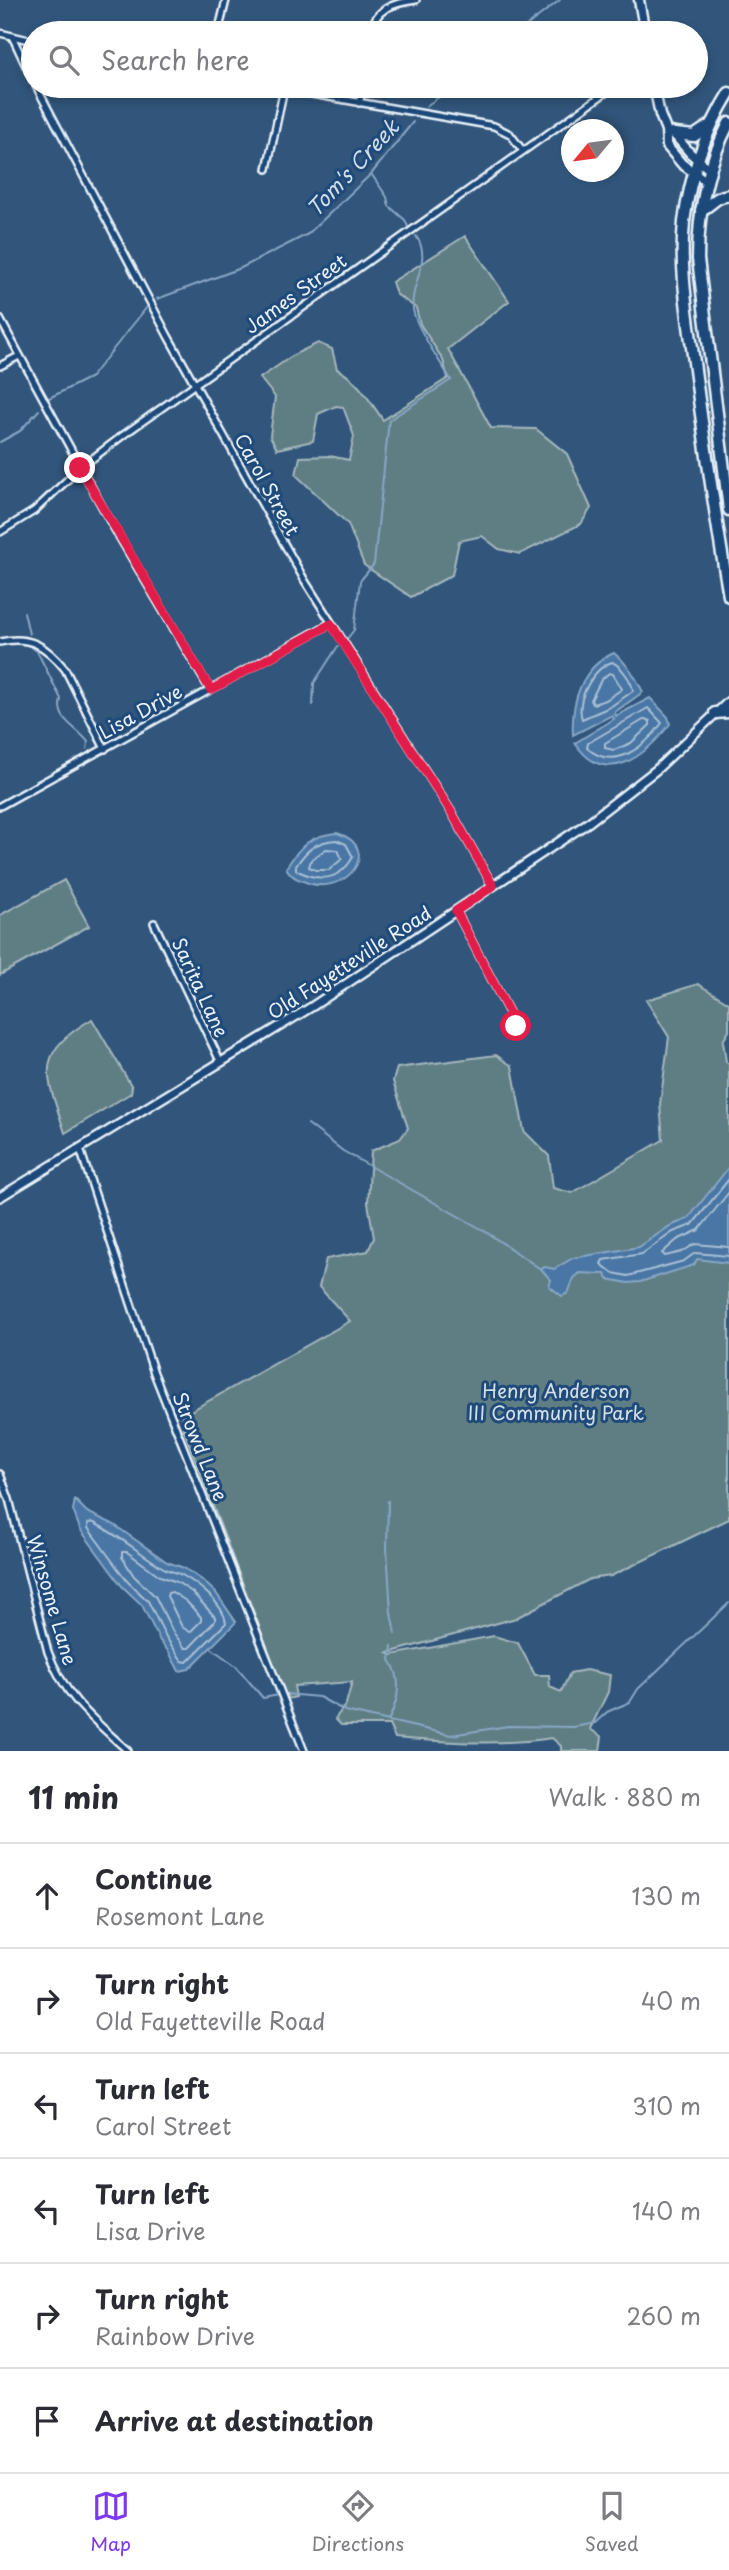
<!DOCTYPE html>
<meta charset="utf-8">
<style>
:root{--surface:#fff;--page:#f2f2f3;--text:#2b2b33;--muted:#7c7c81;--line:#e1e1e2;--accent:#7c3aed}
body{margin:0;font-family:"Playpen Sans",sans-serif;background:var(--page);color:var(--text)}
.compass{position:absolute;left:561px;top:119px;width:63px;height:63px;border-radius:50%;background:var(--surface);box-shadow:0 4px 10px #0003;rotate:241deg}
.stop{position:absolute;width:21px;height:21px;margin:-16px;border:5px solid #e11d48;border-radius:50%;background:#fff}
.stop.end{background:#e11d48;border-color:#fff;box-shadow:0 2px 7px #0008}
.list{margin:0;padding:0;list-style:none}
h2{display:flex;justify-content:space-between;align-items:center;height:91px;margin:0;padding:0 28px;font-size:30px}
h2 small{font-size:23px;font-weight:400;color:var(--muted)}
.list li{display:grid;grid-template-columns:46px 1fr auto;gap:21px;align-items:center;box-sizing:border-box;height:105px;padding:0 28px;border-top:2px solid var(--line)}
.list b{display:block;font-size:26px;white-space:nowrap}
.list p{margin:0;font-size:23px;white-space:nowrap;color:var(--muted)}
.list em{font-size:23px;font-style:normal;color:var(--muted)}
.icon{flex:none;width:38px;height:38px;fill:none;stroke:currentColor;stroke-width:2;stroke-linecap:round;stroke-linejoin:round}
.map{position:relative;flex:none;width:729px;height:1751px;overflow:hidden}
.search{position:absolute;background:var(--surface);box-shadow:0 4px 10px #0003;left:21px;right:21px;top:21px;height:77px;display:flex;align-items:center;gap:18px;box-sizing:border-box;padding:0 24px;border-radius:38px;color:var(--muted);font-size:26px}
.sheet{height:721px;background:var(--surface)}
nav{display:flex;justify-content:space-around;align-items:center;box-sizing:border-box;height:98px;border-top:2px solid var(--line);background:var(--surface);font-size:19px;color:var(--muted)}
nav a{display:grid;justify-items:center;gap:4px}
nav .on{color:var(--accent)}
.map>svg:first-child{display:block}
.green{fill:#5f7e83;stroke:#a4b8be;stroke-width:2}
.water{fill:#4876a4;stroke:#88a7c6;stroke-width:2}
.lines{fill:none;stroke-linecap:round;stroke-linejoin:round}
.shore{stroke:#a8c0d6;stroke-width:2}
.stream{stroke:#88a7c6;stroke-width:2}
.minor-casing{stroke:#e8f1f8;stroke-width:10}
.tertiary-casing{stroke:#e8f1f8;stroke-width:12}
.secondary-casing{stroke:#e8f1f8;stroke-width:13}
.trunk-casing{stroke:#e8f1f8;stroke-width:15}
.minor{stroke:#1f4a7a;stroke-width:5}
.tertiary{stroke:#1f4a7a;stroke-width:7}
.secondary{stroke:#1f4a7a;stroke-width:8}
.trunk{stroke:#1f4a7a;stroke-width:10}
.route{stroke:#e11d48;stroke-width:9}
.labels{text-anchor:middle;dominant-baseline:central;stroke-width:6;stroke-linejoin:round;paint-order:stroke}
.street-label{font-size:19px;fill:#e8f1f8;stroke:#1f4a7a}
.park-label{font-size:19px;fill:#d3e0e6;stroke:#1f4a7a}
.water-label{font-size:21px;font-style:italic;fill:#d0dfeb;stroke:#1f4a7a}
</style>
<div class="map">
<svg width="729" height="1751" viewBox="0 0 729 1751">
<rect width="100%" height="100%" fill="#31557b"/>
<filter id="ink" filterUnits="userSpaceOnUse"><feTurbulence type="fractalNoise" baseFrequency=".0143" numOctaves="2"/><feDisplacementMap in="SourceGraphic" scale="14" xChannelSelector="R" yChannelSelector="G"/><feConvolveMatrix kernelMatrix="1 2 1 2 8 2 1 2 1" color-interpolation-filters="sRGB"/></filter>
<g filter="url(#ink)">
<g class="green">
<path d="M465,236L509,301L448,349L491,428L536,429L567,454L591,508L581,524L520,554L499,549L482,536L459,541L452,575L411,597L364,565L348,524L296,475L300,457L330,456L349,460L354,436L343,407L336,406L318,414L313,441L277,449L270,436L275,397L260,378L295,354L318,343L332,349L337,369C359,381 369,400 383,420L448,378L443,360L420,324L416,308L396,294L392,282Z"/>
<path d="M64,880L89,926L0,975V915Z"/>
<path d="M698,984L729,1003V1031L723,1041L726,1062L729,1064V1519L611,1576L590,1579L516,1618L388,1653L391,1655L494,1636L518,1643L535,1675H549L550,1687L561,1692L570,1673L586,1670L610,1675L608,1692L590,1729L602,1737L600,1751H561V1746L552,1738C499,1746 448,1742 395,1738L389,1725H341L335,1719L346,1704L352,1682L294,1686L296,1697L287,1699L183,1428H187L182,1416L350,1321L319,1287L326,1259L368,1251L374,1238L368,1203L371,1151L400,1139L408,1128L393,1081L397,1068L496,1055L512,1066L524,1131L549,1156L553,1188L572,1193L663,1140L660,1104L669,1037L646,1000Z"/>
<path d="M92,1019L132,1087L131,1093L65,1133C47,1076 31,1055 92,1019Z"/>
</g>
<g class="water">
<path d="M614,653C627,663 636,677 643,692L615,712L616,716L650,698L668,717L670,724C645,756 606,789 575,743L614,719L612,715L573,735C571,702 581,667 614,653Z"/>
<path d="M337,833C385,848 345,900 303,881C295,878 291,876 286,868C300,846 310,835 337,833Z"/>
<path d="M729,1167V1263L697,1259L694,1265L640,1282L628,1283L608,1279L605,1274L580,1273L574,1278L568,1293L562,1296L549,1286L551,1280L541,1269L545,1267L554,1269L573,1258L639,1247L670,1226L688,1219Z"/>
<path d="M75,1500L87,1512L113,1524L167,1562L184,1568L202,1580L216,1593L236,1622L189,1669L179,1671L169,1652L160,1641L142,1605L122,1586L80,1529L73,1510Z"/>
</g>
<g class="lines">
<g class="shore">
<path d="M612,662C621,666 632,681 633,691L610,707L582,719C576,700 592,669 612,662Z"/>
<path d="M609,673L613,674L622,689L606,700L593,704L591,700L601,680Z"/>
<path d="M648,708L662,723C645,747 614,772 587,748L588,743Z"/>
<path d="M645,719L650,721V725L631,743L614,750L605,748V743Z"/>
<path d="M336,840L346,844L353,857C339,882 319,882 296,870V866C306,850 317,841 336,840Z"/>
<path d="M326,849L338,850L342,859L329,870H316L309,867L311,860Z"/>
<path d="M729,1179L692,1225L673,1232L642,1254L603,1260L601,1264L613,1273L628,1276L684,1261L695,1253L729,1256"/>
<path d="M729,1192L699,1230L677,1240L662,1253L665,1256L682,1252L695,1244L729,1247"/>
<path d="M92,1522C117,1534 138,1552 162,1567C168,1571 176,1572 182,1575C198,1584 224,1604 226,1623L187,1662L182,1661L166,1637L148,1601L127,1581L88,1528V1524Z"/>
<path d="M122,1552H127L160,1576L177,1582L192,1592L215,1617V1621L189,1648H185L173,1632L155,1596L134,1576L122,1557Z"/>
<path d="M172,1592L186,1601L201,1617V1621L190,1632L182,1627L167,1596L168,1593Z"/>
</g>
<g class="stream">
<path d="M517,33L560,0"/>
<path d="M426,106L455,86"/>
<path d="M372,175L387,197L389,206L405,220L408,227"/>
<path d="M157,299L241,268L308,234L372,173L413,122"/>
<path d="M49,398L91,377L147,307"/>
<path d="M0,442L20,431L39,410"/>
<path d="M24,612L29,634"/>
<path d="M347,639L354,630L360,581L374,564L389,420L451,380C440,361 422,337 415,317C404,289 435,262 416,236"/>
<path d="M31,647L37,651L61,699C55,720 77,727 88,742L87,749"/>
<path d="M313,705L314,683L338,646"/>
<path d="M308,1124L343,1151L483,1230L542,1270"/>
<path d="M388,1501L387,1548L391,1613L395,1633"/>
<path d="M211,1648L236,1666L263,1698L279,1695"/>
<path d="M285,1694L319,1697L345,1711L451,1735L508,1726L574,1727L595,1723L607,1712L630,1702L638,1689L729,1603"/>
<path d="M388,1721C398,1702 403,1679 390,1660L392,1646"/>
</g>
<g class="minor-casing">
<g id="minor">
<path d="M0,33L33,41"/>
<path d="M218,33L226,0"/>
<path d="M371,33C374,8 394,3 416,0"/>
<path d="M12,36L33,81"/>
<path d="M36,86L168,336L305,581L452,813L493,886"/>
<path d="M266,86L494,126L510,134L523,151"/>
<path d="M359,103L364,86"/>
<path d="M267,169L284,88"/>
<path d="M0,319L111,523L210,690"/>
<path d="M0,366L19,356"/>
<path d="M0,532L34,511L80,468L122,436L615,86"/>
<path d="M0,642C30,635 46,646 65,669L105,749"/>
<path d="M0,806L331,623"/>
<path d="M456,911L516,1026"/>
<path d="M154,923L221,1063"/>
<path d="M80,1149L154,1373L304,1751"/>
<path d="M0,1474L9,1499L48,1652C66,1699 92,1718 128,1751"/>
</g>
</g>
<g class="tertiary-casing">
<path id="tertiary" d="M0,1197L313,1006L589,822L656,770L729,701"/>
</g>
<g class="secondary-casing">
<g id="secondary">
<path d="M639,0L645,33"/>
<path d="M654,86L660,115L666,130L667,146L682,164L706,181"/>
<path d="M672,132L690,153L710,170"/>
</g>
</g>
<g class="trunk-casing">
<g id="trunk">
<path d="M729,93C705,132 690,176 684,222C679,271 689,322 695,370C705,446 716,521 729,596"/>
<path d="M729,123C707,165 698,211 698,259L729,510"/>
<path d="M675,134L694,136L712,124"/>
<path d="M701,210C713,205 713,197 729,195"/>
<path d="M715,713L729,712"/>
</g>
</g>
<use href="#minor" class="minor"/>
<use href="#tertiary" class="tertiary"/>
<use href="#secondary" class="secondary"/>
<use href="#trunk" class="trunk"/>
</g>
</g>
<g class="lines" filter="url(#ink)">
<path class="route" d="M80,468L211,690L331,624L452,813L493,886L456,911L516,1026"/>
</g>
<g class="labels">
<g class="street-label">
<text transform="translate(295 293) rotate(-36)">James Street</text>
<text transform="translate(268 484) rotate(61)">Carol Street</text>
<text transform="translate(140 711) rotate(-29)">Lisa Drive</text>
<text transform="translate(349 962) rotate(-33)">Old Fayetteville Road</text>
<text transform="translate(201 987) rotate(65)">Sarita Lane</text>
<text transform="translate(201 1446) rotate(68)">Strowd Lane</text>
<text transform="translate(53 1600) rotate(74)">Winsome Lane</text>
</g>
<g class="park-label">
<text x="556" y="1390">Henry Anderson<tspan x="556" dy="22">III Community Park</tspan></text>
</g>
<g class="water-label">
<text transform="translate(352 167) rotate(-47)">Tom's Creek</text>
</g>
</g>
</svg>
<svg class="compass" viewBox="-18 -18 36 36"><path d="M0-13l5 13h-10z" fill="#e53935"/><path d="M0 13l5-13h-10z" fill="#7c7c81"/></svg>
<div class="stop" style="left:516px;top:1026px"></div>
<div class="stop end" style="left:80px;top:468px"></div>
<div class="search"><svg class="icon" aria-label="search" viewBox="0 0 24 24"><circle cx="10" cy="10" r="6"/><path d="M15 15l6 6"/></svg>Search here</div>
</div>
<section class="sheet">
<h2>11 min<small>Walk · 880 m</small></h2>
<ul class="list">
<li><svg class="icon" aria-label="ahead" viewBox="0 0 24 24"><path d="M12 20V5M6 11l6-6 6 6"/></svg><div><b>Continue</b><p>Rosemont Lane</p></div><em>130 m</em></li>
<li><svg class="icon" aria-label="right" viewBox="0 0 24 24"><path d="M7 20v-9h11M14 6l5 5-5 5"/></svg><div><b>Turn right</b><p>Old Fayetteville Road</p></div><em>40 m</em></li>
<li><svg class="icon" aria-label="left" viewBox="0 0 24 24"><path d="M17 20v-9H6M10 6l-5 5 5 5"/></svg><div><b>Turn left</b><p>Carol Street</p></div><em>310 m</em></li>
<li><svg class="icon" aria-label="left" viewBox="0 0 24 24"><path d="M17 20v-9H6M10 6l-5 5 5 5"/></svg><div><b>Turn left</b><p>Lisa Drive</p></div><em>140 m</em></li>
<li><svg class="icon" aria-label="right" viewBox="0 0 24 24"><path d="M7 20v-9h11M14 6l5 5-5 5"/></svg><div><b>Turn right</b><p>Rainbow Drive</p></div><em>260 m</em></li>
<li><svg class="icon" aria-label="arrive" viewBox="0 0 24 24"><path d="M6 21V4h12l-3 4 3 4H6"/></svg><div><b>Arrive at destination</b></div></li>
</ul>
</section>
<nav>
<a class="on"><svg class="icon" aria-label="map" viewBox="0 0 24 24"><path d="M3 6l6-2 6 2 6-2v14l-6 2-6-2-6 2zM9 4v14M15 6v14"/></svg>Map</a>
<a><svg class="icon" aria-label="directions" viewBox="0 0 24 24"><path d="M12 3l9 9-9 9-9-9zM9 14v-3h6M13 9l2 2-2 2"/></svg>Directions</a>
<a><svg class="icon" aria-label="saved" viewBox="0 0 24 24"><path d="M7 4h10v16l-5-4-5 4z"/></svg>Saved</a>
</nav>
